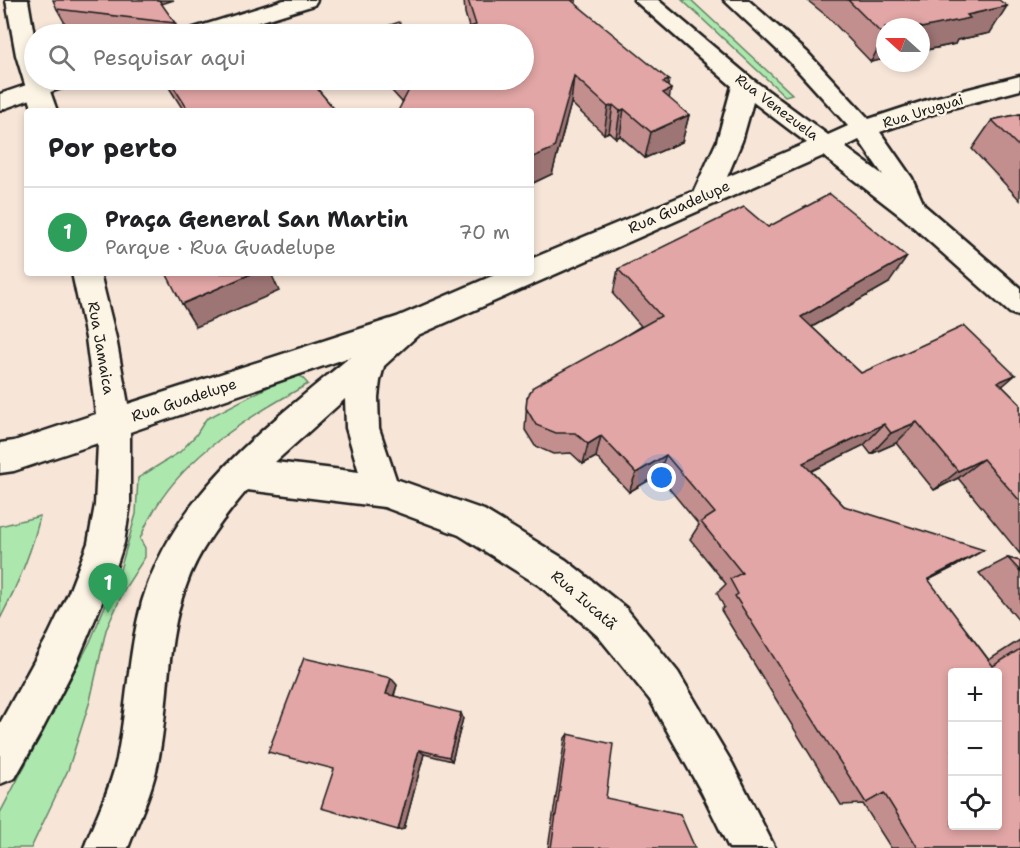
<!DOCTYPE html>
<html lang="pt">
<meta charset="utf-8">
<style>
:root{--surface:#fff;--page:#f6f6f6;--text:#202124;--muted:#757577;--line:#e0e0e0;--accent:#b45309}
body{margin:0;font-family:"Shantell Sans",sans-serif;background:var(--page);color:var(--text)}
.controls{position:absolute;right:18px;bottom:18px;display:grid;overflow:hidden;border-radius:6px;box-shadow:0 3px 9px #0003}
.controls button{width:54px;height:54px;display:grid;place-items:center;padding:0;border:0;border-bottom:2px solid var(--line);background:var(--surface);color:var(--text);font:30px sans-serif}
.compass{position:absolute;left:876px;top:18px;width:54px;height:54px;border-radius:50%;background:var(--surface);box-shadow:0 3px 9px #0003;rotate:291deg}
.you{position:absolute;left:662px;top:478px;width:21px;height:21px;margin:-15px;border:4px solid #fff;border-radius:50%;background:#1a73e8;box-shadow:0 0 0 9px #1a73e833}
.badge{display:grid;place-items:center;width:39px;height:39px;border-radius:50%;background:var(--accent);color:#fff;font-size:20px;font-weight:700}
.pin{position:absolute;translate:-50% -50px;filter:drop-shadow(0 2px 3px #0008)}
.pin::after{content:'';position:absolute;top:32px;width:21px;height:18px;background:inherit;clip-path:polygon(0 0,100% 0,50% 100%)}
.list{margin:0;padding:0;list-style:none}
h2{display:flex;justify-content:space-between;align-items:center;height:78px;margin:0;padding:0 24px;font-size:26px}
h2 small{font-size:20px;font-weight:400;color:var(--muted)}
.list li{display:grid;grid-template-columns:39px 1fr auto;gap:18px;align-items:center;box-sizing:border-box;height:90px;padding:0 24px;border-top:2px solid var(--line)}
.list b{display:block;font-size:22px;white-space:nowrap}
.list p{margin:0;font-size:20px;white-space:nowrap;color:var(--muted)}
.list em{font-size:20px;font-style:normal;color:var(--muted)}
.icon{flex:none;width:33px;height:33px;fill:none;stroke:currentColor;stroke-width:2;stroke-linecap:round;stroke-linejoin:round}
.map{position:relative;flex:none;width:1020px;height:848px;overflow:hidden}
.search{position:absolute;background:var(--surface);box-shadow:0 3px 9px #0003;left:24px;top:24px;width:510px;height:66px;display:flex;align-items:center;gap:15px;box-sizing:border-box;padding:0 21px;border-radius:33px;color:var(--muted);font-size:22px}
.panel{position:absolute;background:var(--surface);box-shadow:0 3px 9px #0003;left:24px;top:108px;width:510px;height:168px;border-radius:6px}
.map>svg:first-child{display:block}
.green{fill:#ace8ae;stroke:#648265;stroke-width:1.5}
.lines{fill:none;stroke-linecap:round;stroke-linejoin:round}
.minor-casing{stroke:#1c1c1c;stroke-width:5}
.major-casing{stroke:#1c1c1c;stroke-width:5}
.minor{fill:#fcf5e5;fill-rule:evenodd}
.major{fill:#fcf5e5;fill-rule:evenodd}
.wall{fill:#c28f8e;stroke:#1c1c1c;stroke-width:1.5}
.shaded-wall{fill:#9e7474;stroke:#1c1c1c;stroke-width:1.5}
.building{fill:#e1a6a5;stroke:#1c1c1c;stroke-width:1.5;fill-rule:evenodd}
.labels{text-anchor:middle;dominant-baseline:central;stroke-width:5;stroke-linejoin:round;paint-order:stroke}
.far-street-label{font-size:14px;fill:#1c1c1c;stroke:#fcf5e5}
.street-label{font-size:15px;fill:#1c1c1c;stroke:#fcf5e5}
</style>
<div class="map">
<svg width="1020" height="848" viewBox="0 0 1020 848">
<rect width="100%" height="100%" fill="#f7e5d8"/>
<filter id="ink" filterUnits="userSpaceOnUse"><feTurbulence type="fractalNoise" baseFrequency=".0167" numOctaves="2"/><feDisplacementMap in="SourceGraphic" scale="12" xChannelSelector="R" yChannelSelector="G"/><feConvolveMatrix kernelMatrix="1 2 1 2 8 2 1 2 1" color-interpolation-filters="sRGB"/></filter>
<g filter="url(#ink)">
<g class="green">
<path d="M682,0H691L792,94L785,96Z"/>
<path d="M297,372L308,384C241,421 169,464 140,539L145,548V557L125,588L106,630L90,701L68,770L31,848H0V813L90,642L120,570L136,514L138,478L180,452L196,435L206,419Z"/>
<path d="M40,516C32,553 17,586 0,619V526Z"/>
</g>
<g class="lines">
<g class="minor-casing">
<g id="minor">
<path d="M6,0H28L34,35V80H46L57,111H33L16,55Z"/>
<path d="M634,0H658L752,79L828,135L848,126L790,62L724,0H748L807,52L869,119L930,99L1020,76V90L948,109L880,132L912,178L924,205L1020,288V317L1010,313L902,217L823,156L418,335L384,366L380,381L378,397L379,428L396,479L484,510L566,560L626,608L678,672L732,763L775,848H729L702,793L650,700L598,636L540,586L459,535L384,507L247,490C223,519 198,550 186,586C165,642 170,704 158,762C152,792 139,819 128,848H84C95,819 110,790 117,759C127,707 128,653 142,602C174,493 267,426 350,357L130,432V505L124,543L113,576L77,662L41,732L15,778L0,784V723L49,634L69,592L88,543L95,505L98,443L14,471L0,473V443L14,441L96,414L86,338L72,273H100L116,338L128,404L397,317L499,273H531V259L694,191L717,141L732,86ZM753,102L807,143L727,177L742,141ZM859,140L883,175L845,147ZM345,399L346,428L359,472L275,462Z"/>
</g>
</g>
<g class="major-casing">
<g id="major">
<path d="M284,0H317L314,5L220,34H188L191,29Z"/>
<path d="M41,80H74L70,85L0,110V94Z"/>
</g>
</g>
<use href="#minor" class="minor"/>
<use href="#major" class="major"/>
</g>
<g class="wall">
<path d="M464,0H576V4L668,86L669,99L689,115L682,142L645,158L620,136L616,138L609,132L604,134L571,103L552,174L531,184V111L402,102L382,80H524L469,27L465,13Z"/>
<path d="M807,0H999L990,33L957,40L955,44L871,62L828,17Z"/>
<path d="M161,4L175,23L180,34H71L57,9Z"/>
<path d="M165,80H310L336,111H184L170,89Z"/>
<path d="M1020,114V200L972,149L992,120Z"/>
<path d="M768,227L889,283L812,327L861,373L1015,375L1002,386L1020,404V554L958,478L934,490L896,443L871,454L864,445L811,471L844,506L956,566L928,580L989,660L1020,640V848H891L863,804L841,805L721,610L724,607L717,593L726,584L690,539L699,525L658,475L629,492L596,457L583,464L571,453L553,454L535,446L525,430L527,398L641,326L613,294L618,269Z"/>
<path d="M1008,558L1020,561V622L979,573Z"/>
<path d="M397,685L394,696L463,718L452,761L424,754L404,829L398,830L334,769Z"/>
<path d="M568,734L600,847V848H548L565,738Z"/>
</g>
<g class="shaded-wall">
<path d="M153,0H174L155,6Z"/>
<path d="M1007,6L990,33L957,40L955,44L921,51V28L967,15Z"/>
<path d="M885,35V59L871,62L884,36Z"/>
<path d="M574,76L571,103L552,174L531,184V158Z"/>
<path d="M669,80L667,91L671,89L666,116L657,120L663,82Z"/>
<path d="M613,105L609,132L604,134L608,107Z"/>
<path d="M624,109L620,136L616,138L620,111Z"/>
<path d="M689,115L682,142L645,158L651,132Z"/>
<path d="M907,257L889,283L787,341L801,317Z"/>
<path d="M253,273H271L279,291L196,327L182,304Z"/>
<path d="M1015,375L990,397L998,382Z"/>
<path d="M917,422L896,443L871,454L891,433Z"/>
<path d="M884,424L864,445L787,483L803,463Z"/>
<path d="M601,436L596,457L583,464L588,444Z"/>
<path d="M666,455L658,475L629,492L636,473Z"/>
<path d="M983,459L958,478L934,490L958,471Z"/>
<path d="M984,550L956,566L903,593L928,579Z"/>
<path d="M391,678L397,685L392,700L386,694Z"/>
<path d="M461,713L463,718L452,761L449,757Z"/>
<path d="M419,750L424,754L404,829L398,830Z"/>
</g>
<g class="building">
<path d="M53,0H159L175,23L57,9Z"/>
<path d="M468,0H571L669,80L663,82L671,89L663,93L689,115L651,132L624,109L620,111L613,105L608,107L574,76L554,148L531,158V111H398L410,88L402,80H524V34H447L476,25Z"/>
<path d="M848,0H999L1007,6L967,15L970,18L921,28V27H885V35L884,36Z"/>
<path d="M399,22L411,34H364Z"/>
<path d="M271,31L273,34H262Z"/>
<path d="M169,80H310L336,111H189Z"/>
<path d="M1020,114V148L992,120Z"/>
<path d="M830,194L907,257L801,317L861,373L964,326L1015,375L998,382L1020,404V501L983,459L958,471L917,422L891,433L884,424L803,463L844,506L984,550L928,579L993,666L1020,649V848H918L884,793L866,803L735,596L738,594L730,579L742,573L701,522L715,513L666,455L636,473L601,436L588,444L575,433H556L536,425L526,408L527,398L533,387L661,316L618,269L744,207L768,227ZM952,672H998V825H952Z"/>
<path d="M166,273H253L182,304Z"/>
<path d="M1008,558L1020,561V571Z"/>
<path d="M304,658L391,678L386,694L461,713L449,757L419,750L398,830L321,808L334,769L268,752Z"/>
<path d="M568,734L613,744L606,798L680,814L695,848H603L600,847V848H551Z"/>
</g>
</g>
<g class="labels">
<g class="far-street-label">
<text transform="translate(777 107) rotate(37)">Rua Venezuela</text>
<text transform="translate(923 111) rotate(-17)">Rua Uruguai</text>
</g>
<g class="street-label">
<text transform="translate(679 207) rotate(-24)">Rua Guadelupe</text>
<text transform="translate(101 348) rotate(80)">Rua Jamaica</text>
<text transform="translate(184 400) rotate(-18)">Rua Guadelupe</text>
<text transform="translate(584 600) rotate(41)">Rua Iucatã</text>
</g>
</g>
</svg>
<div class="controls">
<button>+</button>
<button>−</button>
<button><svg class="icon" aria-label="locate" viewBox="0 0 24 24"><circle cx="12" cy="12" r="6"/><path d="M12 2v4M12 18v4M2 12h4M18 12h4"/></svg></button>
</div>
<svg class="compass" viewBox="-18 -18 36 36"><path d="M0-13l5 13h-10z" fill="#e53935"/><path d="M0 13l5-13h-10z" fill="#757577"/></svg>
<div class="you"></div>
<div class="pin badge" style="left:108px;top:613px;background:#2e9e5b">1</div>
<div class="search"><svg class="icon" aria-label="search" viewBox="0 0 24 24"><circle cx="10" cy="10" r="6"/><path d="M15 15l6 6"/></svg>Pesquisar aqui</div>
<section class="panel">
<h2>Por perto<small></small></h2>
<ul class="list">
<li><span class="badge" style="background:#2e9e5b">1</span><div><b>Praça General San Martin</b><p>Parque · Rua Guadelupe</p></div><em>70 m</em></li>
</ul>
</section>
</div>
